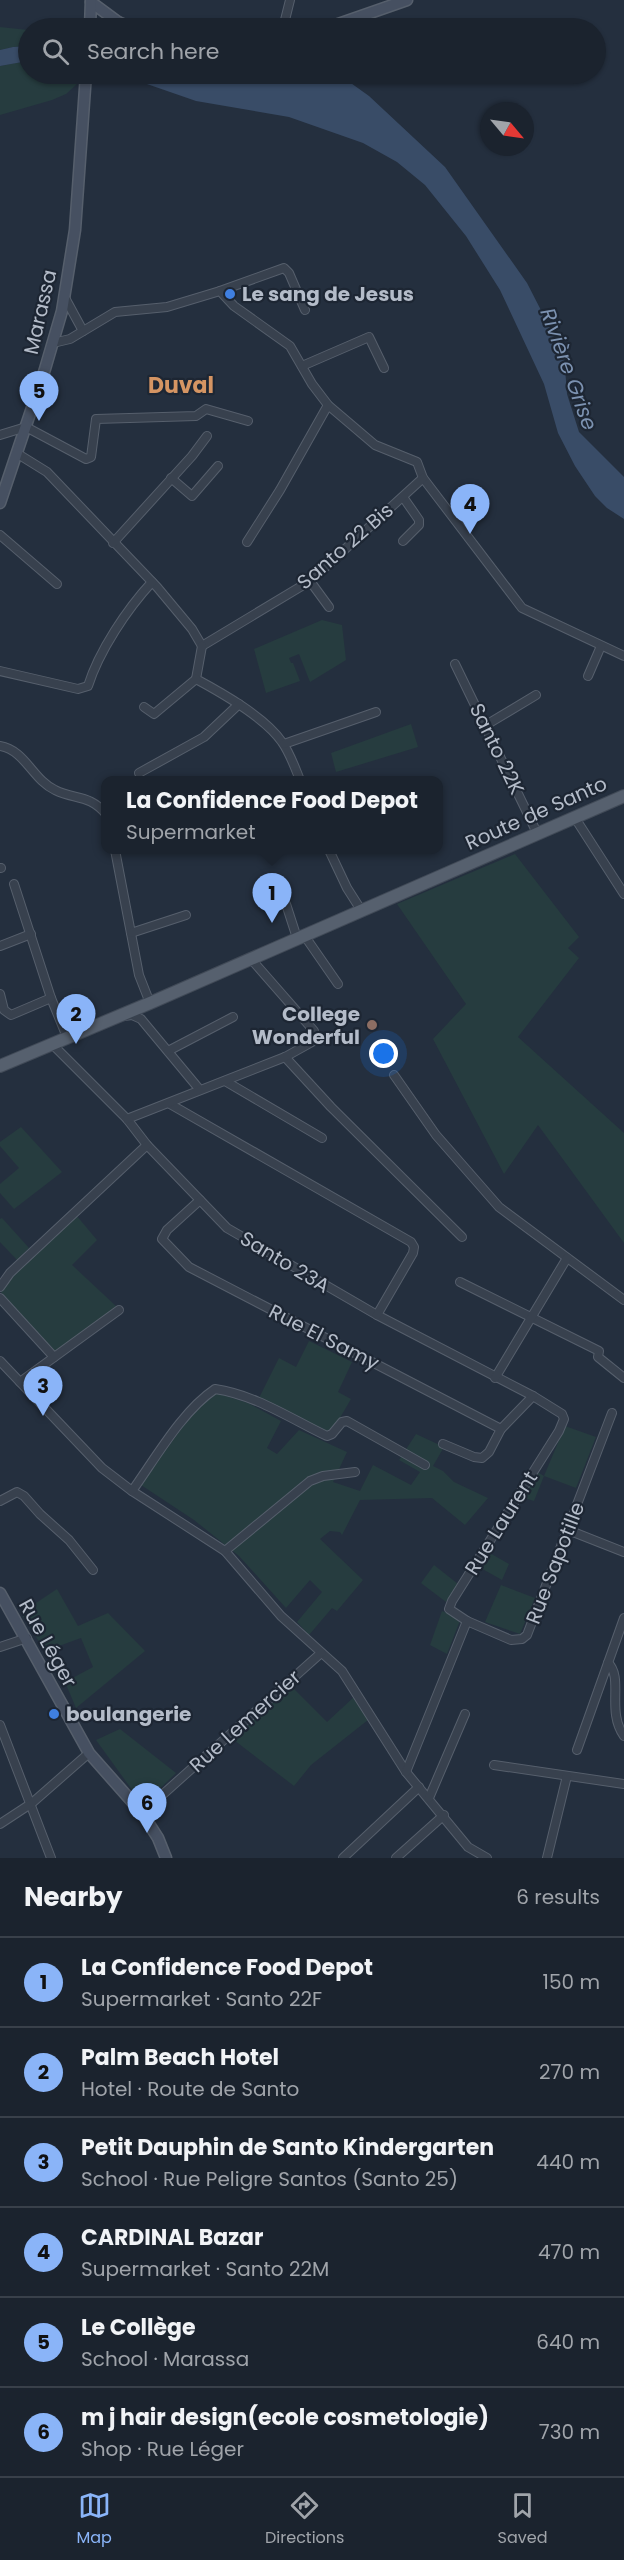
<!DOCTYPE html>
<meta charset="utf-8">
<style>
:root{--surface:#1b232e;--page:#282f3a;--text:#f1f3f6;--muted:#a0a4aa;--line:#39404a;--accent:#8ab4f8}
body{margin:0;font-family:Poppins,sans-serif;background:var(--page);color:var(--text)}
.compass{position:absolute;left:480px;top:102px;width:54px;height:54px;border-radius:50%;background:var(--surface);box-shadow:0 2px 4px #0004;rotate:119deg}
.you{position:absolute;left:384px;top:1054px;width:21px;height:21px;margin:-15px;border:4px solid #fff;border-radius:50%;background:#1a73e8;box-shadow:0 0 0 9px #1a73e833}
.badge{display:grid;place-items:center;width:39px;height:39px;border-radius:50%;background:var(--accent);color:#111;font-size:20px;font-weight:700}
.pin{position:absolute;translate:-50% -50px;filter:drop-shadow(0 2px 3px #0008)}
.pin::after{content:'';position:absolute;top:32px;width:21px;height:18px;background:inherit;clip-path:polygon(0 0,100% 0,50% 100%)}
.popup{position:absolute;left:101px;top:776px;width:342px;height:78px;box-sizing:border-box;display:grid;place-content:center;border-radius:12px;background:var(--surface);filter:drop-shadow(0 2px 4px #0005);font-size:20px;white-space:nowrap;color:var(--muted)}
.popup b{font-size:22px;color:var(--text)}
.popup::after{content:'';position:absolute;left:50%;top:100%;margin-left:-12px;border:12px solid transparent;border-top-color:var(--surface)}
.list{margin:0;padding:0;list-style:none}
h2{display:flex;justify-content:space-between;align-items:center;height:78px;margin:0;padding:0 24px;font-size:26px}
h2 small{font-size:20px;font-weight:400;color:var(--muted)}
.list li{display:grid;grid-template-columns:39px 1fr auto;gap:18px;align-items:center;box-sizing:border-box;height:90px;padding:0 24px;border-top:2px solid var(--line)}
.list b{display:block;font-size:22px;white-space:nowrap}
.list p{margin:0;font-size:20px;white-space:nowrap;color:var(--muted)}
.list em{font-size:20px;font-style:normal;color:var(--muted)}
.icon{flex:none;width:33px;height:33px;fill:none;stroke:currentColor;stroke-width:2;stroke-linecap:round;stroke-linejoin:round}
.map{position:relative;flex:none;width:624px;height:1858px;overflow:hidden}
.search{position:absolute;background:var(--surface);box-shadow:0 2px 4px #0004;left:18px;right:18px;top:18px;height:66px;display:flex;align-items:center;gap:15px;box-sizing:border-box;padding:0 21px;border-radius:33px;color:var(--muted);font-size:22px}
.sheet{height:618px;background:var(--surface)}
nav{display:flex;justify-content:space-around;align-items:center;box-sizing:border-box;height:84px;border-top:2px solid var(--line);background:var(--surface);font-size:16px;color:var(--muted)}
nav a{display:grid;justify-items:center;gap:3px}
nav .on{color:var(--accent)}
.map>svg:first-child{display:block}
.green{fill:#263c3f}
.water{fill:#394c67}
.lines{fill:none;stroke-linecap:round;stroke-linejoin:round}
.street-casing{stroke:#565f6c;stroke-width:10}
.secondary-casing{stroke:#565f6c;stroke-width:13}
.primary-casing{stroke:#414a57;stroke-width:14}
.street{stroke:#38414e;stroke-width:8}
.secondary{stroke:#465061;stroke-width:10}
.primary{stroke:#56606e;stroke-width:12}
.shop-dot{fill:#3f7fe0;stroke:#1d2633;stroke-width:2}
.education-dot{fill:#8d6e63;stroke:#1d2633;stroke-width:2}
.labels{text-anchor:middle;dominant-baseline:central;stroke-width:4.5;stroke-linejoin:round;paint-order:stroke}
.poi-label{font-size:20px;font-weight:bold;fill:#b4bcc9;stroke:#1d2633;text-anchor:start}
.street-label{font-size:20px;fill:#b4bcc9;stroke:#1d2633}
.water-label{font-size:21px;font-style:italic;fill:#7c92b1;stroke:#1d2633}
.quarter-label{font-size:22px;font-weight:bold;fill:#d59563;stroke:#1d2633}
</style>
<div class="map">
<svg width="624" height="1858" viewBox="0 0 624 1858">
<rect width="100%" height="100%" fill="#242f3e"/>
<g class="green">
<path d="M0,27L28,30V46L13,47L0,50Z"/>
<path d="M28,61V74H88L66,94L52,100L0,115V66Z"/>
<path d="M322,620L342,625L346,660L310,682L299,654L289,658L291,663H293L300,681L266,693L254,649Z"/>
<path d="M411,724L418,747L336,772L331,753Z"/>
<path d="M515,854L579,937L568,948L579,958L518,1037L624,1133V1243L538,1125L504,1174L433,1039L466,1004L397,904Z"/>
<path d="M21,1127L62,1172L14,1209L0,1193V1184L19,1168L0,1146V1142Z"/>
<path d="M76,1215L97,1240L72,1265L117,1307L55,1351L0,1291V1286Z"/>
<path d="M2,1218L29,1248L17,1260L0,1242V1219Z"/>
<path d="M309,1341L352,1362L338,1392L351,1399L330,1435L258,1400L279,1358L296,1367Z"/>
<path d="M213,1392L248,1403L281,1421L267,1448L277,1454L299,1430L347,1452L333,1482L360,1491L373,1465L411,1485L420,1472L399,1460L416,1434L444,1447L433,1466L443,1471L454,1482L488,1498L465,1525L432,1498L360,1500L342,1535L340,1532L330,1531L320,1539L363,1580L337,1611L332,1608L309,1635L297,1622L322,1592L310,1580L286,1608L239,1556L194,1520L141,1485L191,1415Z"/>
<path d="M565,1426L596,1437L576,1488L544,1476L534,1501L520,1497L534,1470L544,1476Z"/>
<path d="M488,1552L509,1564L502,1580L479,1567Z"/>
<path d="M434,1565L458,1584L446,1602L421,1583Z"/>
<path d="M501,1585L535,1598L520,1634L485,1622Z"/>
<path d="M57,1589L78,1626L108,1613L145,1651L76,1708L65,1682L93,1667L81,1638L45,1651L21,1613Z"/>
<path d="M442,1611L461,1618L447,1654L430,1645Z"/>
<path d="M289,1687L294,1689L327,1722L354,1697L368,1720L311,1765L294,1786L230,1737Z"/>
<path d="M120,1729L176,1773L143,1805L96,1740Z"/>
</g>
<g class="water">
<path d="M28,46V61L0,66V50L13,47Z"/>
<path d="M98,74H192L244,84H263L289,74H331L348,81L369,96L445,167L527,283L564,355L567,394L579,432L624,477V519L607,508L595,496L575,466L558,433L544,384L500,290L466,236L425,185L397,162L363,143L289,117L196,101L121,75Z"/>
</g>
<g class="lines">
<g class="street-casing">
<g id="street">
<path d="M283,28L290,0"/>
<path d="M220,291L284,268L289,273L305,310"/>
<path d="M64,296L83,331"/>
<path d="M53,343L70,339L115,312L167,307L220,291L234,306L290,346L312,384L328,405L375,445L417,462L423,478L522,608L624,656"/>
<path d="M302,366L369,337L384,368"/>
<path d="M0,435L26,427L86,459L91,457L96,419L196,416L206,409L248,421"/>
<path d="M18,454L47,472L157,587L192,629L202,646"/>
<path d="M171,478L192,496L218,466"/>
<path d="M403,497L419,520V525L403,541"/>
<path d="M0,535L57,584"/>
<path d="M247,542L280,490L328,405"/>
<path d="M113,543L192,456L207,436"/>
<path d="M310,581L329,607"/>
<path d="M202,646L310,581L423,478"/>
<path d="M202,646L196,679C222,693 265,717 282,742C290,753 295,768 300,780"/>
<path d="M455,664L538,835"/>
<path d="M0,671L78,689L88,686C99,651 127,609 152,582"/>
<path d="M588,676L601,646"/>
<path d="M144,707L154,714L196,679"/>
<path d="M486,725L536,695"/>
<path d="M284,744L376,712"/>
<path d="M0,746C25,750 33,780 55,790C75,800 89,794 106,814"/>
<path d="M139,773L204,737L239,704"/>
<path d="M575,818L624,894"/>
<path d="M115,850L139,975L150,1003"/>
<path d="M329,850L347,888L361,910"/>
<path d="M0,868H1"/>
<path d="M14,884L51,998L67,1037"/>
<path d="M286,904L297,938"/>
<path d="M131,933L186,915"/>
<path d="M304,935L338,984"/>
<path d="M0,946L31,934"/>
<path d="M0,994L4,1010L11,1015L51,998"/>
<path d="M124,1016L132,1015L141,1019L200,1090"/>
<path d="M52,1044L127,1119L147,1145L227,1228L377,1315L533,1396L562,1414L564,1419L559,1431L452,1601L449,1609L467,1621"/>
<path d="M168,1051L233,1017"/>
<path d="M285,1057L331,1107L462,1237"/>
<path d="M394,1075L436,1135L499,1207L624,1300"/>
<path d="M225,1081L322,1138"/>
<path d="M170,1104L411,1242L414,1247L413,1253L377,1315"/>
<path d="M127,1119L285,1057L312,1042L314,1031L251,959"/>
<path d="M200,1200L167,1230L162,1239L189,1267L501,1429L533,1396"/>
<path d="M460,1282L599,1351L598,1357L624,1378"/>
<path d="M0,1287L10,1273L147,1145"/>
<path d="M0,1298L54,1357"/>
<path d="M0,1361L102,1468L132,1491L225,1551L281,1616L342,1671L406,1772L468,1847L487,1858"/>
<path d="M495,1378L567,1258"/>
<path d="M20,1382L119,1310"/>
<path d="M443,1444L474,1457L482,1458L489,1452L501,1429"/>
<path d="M132,1491C155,1459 182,1411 215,1389C256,1395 291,1419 327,1436L332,1434L342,1422L347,1421L425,1465"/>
<path d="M0,1501L17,1492L24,1496L40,1514L69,1540L93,1570"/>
<path d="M568,1530L624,1552"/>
<path d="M225,1551L310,1481L323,1476L355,1472"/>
<path d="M0,1647L27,1638"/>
<path d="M608,1663C624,1678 606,1711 624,1736"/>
<path d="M0,1725L51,1858"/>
<path d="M577,1750L624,1618"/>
<path d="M494,1765L624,1784"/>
<path d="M406,1772L467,1621L511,1640L522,1639L527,1635L612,1413"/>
<path d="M429,1798L465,1714"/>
<path d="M142,1813L321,1653"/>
<path d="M0,1824L32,1803L89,1753"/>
<path d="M343,1858L419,1787"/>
<path d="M396,1858L444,1815"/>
<path d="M547,1858L567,1776"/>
</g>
</g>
<g class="secondary-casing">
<g id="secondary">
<path d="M91,2L118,22L132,28"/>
<path d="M90,28L91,0"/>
<path d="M102,28L118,22"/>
<path d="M327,28L407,0"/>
<path d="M0,503L45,369L62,311L75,230L86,74"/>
<path d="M0,1593L89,1753L142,1813L158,1838L166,1858"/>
</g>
</g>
<g class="primary-casing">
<path id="primary" d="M0,1066L150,1003L624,796"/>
</g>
<use href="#street" class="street"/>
<use href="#secondary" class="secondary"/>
<use href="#primary" class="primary"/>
</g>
<g class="shop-dot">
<circle cx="230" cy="294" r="6"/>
<circle cx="54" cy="1714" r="6"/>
</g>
<circle class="education-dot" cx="372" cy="1025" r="6"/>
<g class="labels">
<g class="poi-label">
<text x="242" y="294">Le sang de Jesus</text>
<text x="360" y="1014" text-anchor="end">College<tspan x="360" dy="23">Wonderful</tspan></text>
<text x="66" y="1714">boulangerie</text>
</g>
<g class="street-label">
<text transform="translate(40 312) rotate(-77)">Marassa</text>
<text transform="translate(345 546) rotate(-41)">Santo 22 Bis</text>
<text transform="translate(497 749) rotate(64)">Santo 22K</text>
<text transform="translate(536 813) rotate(-24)">Route de Santo</text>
<text transform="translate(285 1262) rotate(31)">Santo 23A</text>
<text transform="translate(324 1337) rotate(27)">Rue El Samy</text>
<text transform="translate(501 1523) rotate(-58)">Rue Laurent</text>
<text transform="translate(555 1563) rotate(-69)">Rue Sapotille</text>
<text transform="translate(48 1643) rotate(61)">Rue Léger</text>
<text transform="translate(245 1721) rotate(-42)">Rue Lemercier</text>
</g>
<g class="water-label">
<text transform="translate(569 369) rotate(70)">Rivière Grise</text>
</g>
<g class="quarter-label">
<text x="181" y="385">Duval</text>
</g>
</g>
</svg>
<svg class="compass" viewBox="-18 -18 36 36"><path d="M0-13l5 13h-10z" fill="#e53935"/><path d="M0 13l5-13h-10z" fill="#a0a4aa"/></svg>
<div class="you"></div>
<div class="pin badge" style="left:272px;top:923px">1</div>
<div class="popup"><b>La Confidence Food Depot</b>Supermarket</div>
<div class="pin badge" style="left:76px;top:1044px">2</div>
<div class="pin badge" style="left:43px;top:1416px">3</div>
<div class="pin badge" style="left:470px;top:534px">4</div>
<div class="pin badge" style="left:39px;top:421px">5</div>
<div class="pin badge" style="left:147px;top:1833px">6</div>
<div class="search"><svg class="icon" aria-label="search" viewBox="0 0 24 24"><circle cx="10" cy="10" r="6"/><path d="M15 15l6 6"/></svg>Search here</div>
</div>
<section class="sheet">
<h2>Nearby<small>6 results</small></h2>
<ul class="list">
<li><span class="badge">1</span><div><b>La Confidence Food Depot</b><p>Supermarket · Santo 22F</p></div><em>150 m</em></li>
<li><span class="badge">2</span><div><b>Palm Beach Hotel</b><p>Hotel · Route de Santo</p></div><em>270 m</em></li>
<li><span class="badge">3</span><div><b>Petit Dauphin de Santo Kindergarten</b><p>School · Rue Peligre Santos (Santo 25)</p></div><em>440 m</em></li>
<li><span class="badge">4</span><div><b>CARDINAL Bazar</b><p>Supermarket · Santo 22M</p></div><em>470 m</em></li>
<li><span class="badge">5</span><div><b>Le Collège</b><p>School · Marassa</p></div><em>640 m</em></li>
<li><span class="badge">6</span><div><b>m j hair design(ecole cosmetologie)</b><p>Shop · Rue Léger</p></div><em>730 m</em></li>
</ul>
</section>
<nav>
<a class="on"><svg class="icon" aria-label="map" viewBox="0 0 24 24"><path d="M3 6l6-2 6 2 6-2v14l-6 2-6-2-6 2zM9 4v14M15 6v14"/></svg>Map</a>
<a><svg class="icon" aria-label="directions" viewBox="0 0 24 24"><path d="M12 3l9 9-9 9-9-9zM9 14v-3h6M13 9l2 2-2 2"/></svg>Directions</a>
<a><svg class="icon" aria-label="saved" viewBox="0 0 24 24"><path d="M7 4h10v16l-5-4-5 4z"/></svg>Saved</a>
</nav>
